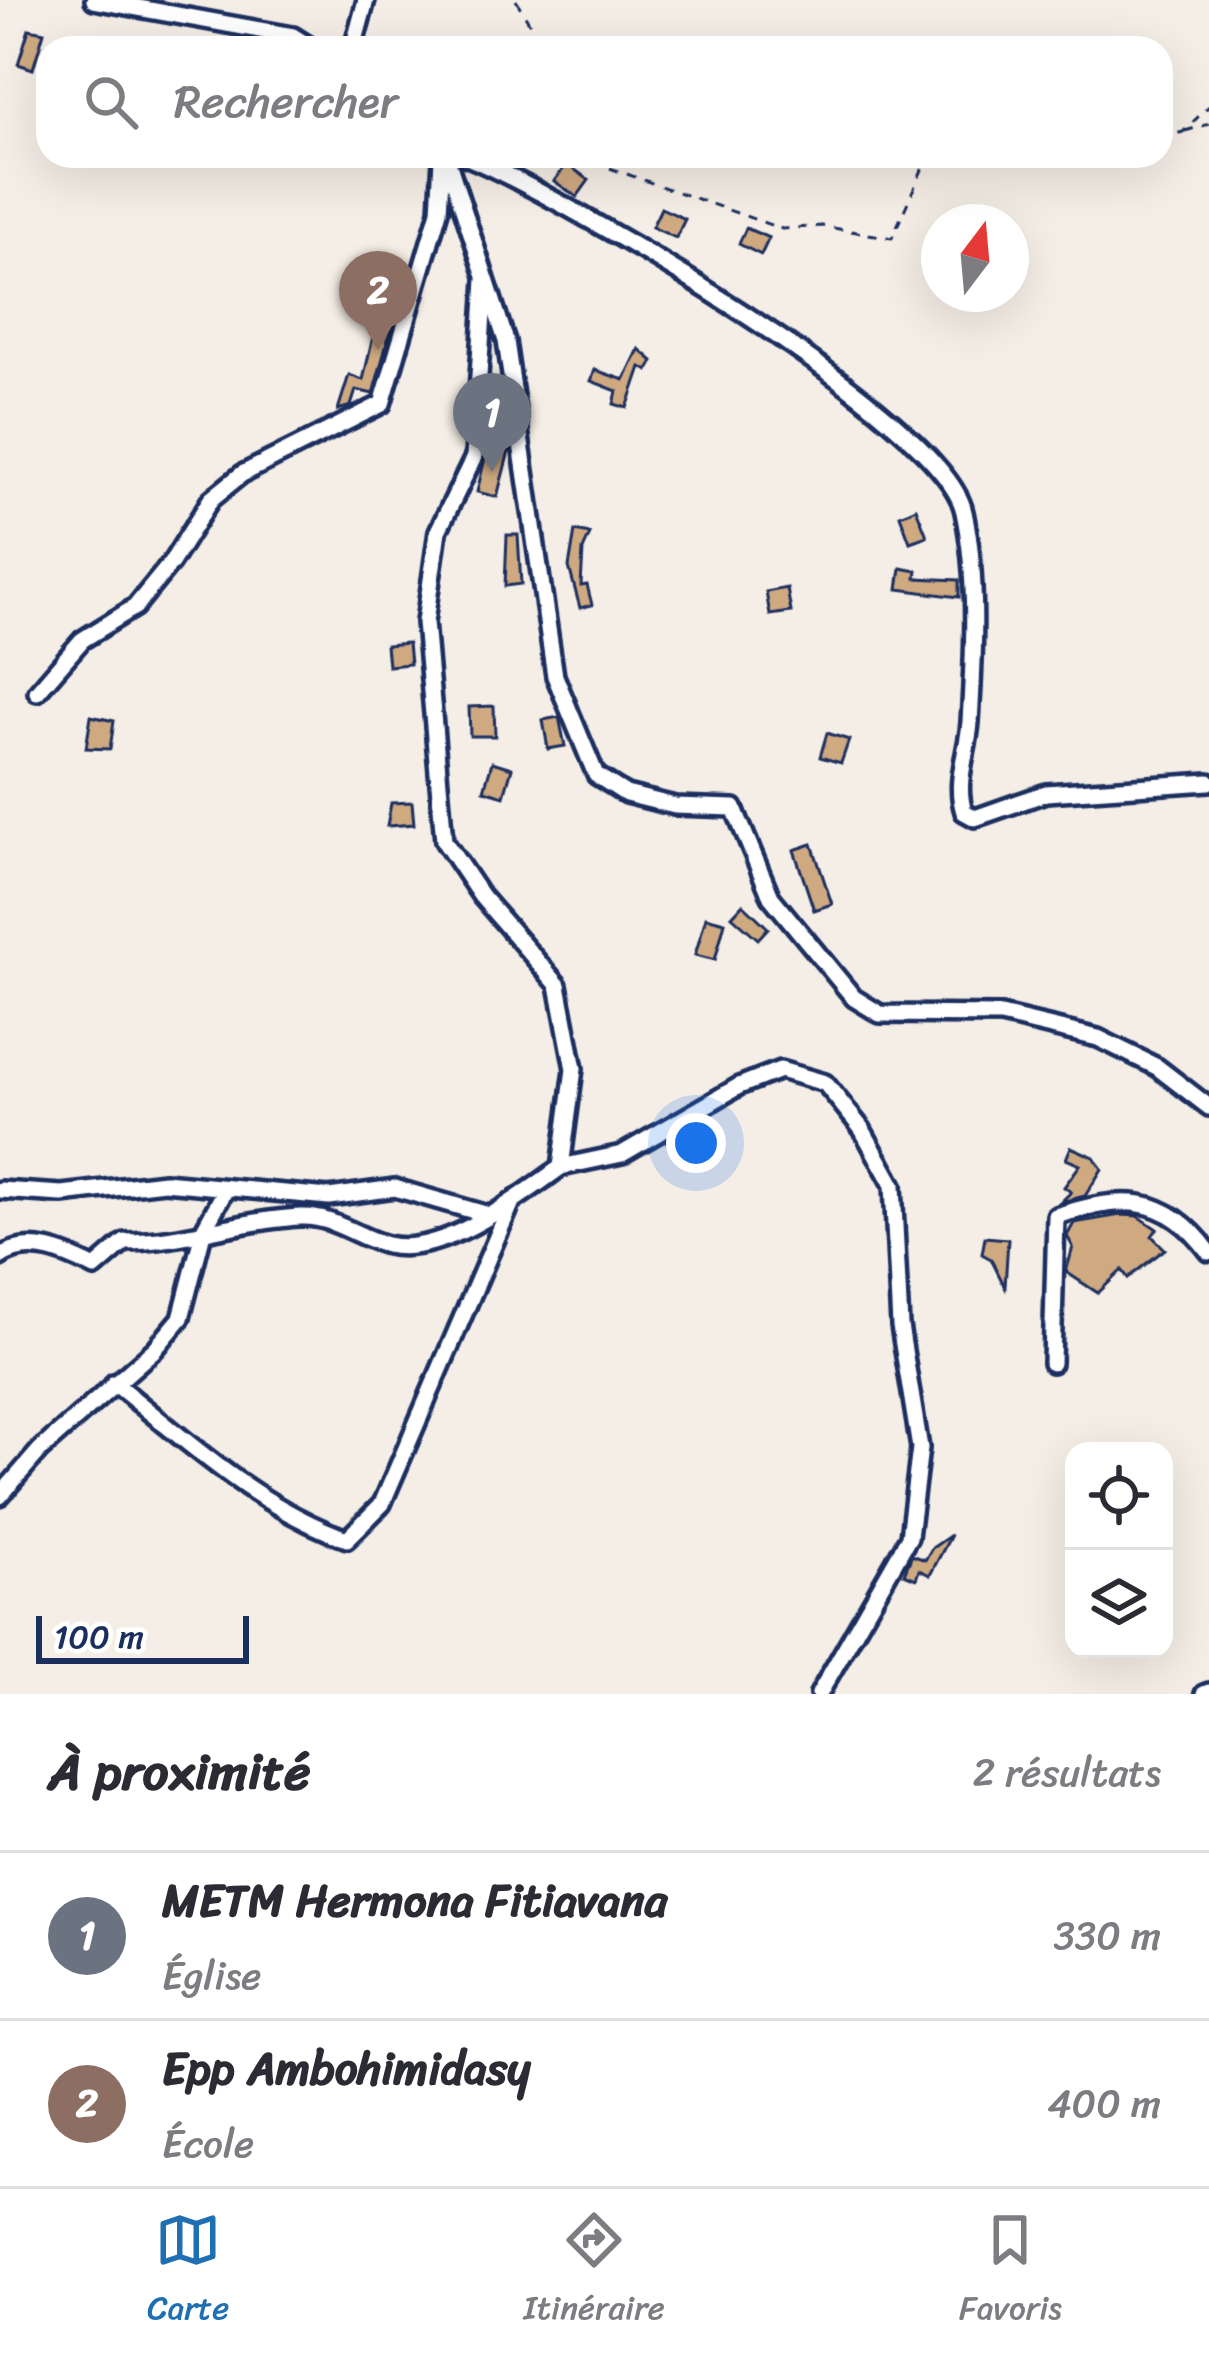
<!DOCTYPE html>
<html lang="fr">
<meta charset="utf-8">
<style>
:root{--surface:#fff;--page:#f7f7f7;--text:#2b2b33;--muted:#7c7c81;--line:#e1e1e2;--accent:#1f6fb2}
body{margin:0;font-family:Sriracha,sans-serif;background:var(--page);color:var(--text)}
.controls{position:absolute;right:36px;bottom:36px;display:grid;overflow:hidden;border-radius:24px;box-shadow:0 12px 48px #0002}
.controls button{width:108px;height:108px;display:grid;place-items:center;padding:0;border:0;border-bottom:3px solid var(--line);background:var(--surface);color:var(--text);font:60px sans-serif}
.compass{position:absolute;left:921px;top:204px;width:108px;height:108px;border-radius:50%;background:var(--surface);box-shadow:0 12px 48px #0002;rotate:16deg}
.scale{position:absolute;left:36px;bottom:30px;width:213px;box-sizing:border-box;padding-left:12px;border:6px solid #1b2f5e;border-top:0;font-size:33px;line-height:42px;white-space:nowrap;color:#1b2f5e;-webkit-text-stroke:9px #fff;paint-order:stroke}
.you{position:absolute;left:696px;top:1143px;width:42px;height:42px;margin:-30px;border:9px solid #fff;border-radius:50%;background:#1a73e8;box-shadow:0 0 0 18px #1a73e833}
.badge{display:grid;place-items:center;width:78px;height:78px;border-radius:50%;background:var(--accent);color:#fff;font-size:39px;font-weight:700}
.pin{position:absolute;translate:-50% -99px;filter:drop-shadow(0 3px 6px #0008)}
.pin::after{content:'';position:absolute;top:63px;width:42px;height:36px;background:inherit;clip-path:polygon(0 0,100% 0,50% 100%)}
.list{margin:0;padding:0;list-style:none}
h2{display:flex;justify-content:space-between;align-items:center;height:156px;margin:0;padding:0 48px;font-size:51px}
h2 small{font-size:39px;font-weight:400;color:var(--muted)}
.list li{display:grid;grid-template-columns:78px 1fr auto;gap:36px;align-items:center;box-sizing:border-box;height:168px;padding:0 48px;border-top:3px solid var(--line)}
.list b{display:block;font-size:45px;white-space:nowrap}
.list p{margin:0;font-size:39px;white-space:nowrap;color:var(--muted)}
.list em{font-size:39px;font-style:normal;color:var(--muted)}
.icon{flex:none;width:66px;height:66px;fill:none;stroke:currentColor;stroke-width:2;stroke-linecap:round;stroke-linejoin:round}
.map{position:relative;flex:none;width:1209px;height:1694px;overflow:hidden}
.search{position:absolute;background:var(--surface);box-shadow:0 12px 48px #0002;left:36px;right:36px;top:36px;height:132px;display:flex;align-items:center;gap:30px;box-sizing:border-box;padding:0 42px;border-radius:36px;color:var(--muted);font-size:45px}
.sheet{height:492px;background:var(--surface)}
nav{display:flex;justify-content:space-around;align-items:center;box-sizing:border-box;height:168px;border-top:3px solid var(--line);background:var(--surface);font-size:33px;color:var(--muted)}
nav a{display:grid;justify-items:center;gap:6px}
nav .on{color:var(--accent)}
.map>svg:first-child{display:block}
.building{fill:#cfaa81;stroke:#1b2f5e;stroke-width:3}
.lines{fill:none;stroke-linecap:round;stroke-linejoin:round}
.minor-casing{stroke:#1b2f5e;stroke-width:24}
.path{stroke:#1b2f5e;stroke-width:3;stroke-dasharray:9 9;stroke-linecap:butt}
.minor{stroke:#fff;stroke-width:15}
</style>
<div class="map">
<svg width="1209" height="1694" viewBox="0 0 1209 1694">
<rect width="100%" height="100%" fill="#f5eee6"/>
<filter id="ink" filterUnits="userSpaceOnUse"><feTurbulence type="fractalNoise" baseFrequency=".00833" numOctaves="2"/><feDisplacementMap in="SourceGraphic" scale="24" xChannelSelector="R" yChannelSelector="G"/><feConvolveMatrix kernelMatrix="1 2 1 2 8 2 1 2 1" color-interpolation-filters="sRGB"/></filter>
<g filter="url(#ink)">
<g class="building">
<path d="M29,29L44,32L33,69L18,64Z"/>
<path d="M567,164L589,180L577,197L554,181Z"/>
<path d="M661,208L685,219L676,238L652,227Z"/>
<path d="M746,228L769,238L761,255L739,244Z"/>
<path d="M380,306L396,310L373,394L356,390L351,406L338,410L349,375L363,380Z"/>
<path d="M639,349L653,361L648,371L641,367L627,408L614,404L617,391L591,381L595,370L624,380Z"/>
<path d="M505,420L509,451L497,497L477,492L490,437L489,421Z"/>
<path d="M916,508L927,536L910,542L900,515Z"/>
<path d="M575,531L590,534L583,550L581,586L587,585L592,605L580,608L569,567Z"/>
<path d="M507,535H518L521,584L505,586Z"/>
<path d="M901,568L917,571L916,578L959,580V597L898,589Z"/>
<path d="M787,588L791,612L770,615L766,592Z"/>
<path d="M408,643L410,664L388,666L386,645Z"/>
<path d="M494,706L495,736H470L469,707Z"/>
<path d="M91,716L114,721L110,749L86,748Z"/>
<path d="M559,717L565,746L548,749L543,720Z"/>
<path d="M827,733L849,740L841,763L820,757Z"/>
<path d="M492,762L512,768L504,796L484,790Z"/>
<path d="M412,802L414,824L387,826L391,803Z"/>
<path d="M812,844L832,904L814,910L794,850Z"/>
<path d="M743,904L768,928L758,939L732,916Z"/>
<path d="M706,917L725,922L715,960L695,955Z"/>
<path d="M1071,1147L1094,1157L1102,1169L1085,1196L1061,1202L1071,1192L1064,1187L1080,1165L1066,1159Z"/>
<path d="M1121,1215L1138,1216L1157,1229L1152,1236L1165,1249L1128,1278L1122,1270L1098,1293L1066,1272L1073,1247L1067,1236L1074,1223Z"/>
<path d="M985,1237L1008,1239L1005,1287L991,1259L982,1254Z"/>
<path d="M951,1535L930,1575L919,1570L916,1579L904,1574L912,1555L925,1560L932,1548Z"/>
</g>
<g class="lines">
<g class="minor-casing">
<g id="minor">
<path d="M94,0L293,36L312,48"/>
<path d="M353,48L366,0"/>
<path d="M446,156L506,341L555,676L596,775L626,794L675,806L734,808L771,897L854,998L880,1014L1001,1015L1098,1038L1157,1067L1209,1107"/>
<path d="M465,156C561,195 944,417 964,512C978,577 974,656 970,722C968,753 954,781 964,812L975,818L1046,793L1209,782"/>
<path d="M37,692L82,640L135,607L171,563L211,499L242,474L382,404L439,211L442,159"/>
<path d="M561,1167L622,1154L739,1086L780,1070L825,1083L862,1129L893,1185L900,1326L920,1448L909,1537L819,1694"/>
<path d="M0,1190L62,1194L164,1182L329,1197L395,1188L485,1214"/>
<path d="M0,1257C29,1236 67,1254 95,1268L125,1242C184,1242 240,1220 300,1217C332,1215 358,1238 387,1245C442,1258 518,1198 561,1167L574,1069L558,985L481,896L444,841L425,622L438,531L474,457L485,280"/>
<path d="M1052,1363L1056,1216C1120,1196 1165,1192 1209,1252"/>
<path d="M114,1383C187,1441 258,1508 347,1539L382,1504L512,1202"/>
<path d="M0,1496L40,1450L155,1349L181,1318L204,1229L226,1189"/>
<path d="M1204,1694L1209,1692"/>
</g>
</g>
<g class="path">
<path d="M516,0L544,48"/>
<path d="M1185,131L1209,124"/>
<path d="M1161,138L1183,132L1209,106"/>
<path d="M576,156L782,229L822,226L892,238L928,156"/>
</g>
<use href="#minor" class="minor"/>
</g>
</g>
</svg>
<div class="controls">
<button><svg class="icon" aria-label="locate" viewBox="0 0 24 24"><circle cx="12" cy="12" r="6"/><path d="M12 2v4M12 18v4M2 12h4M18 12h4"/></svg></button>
<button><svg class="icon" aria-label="layers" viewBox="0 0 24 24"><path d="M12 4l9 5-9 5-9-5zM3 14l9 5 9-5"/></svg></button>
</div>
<svg class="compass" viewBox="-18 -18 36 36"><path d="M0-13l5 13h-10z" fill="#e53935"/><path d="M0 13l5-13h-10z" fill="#7c7c81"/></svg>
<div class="scale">100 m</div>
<div class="you"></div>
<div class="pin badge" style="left:492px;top:472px;background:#6b7280">1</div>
<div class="pin badge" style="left:378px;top:350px;background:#8d6e63">2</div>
<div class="search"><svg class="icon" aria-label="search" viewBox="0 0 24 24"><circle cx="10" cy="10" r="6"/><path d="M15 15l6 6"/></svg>Rechercher</div>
</div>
<section class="sheet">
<h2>À proximité<small>2 résultats</small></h2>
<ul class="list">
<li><span class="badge" style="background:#6b7280">1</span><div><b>METM Hermona Fitiavana</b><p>Église</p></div><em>330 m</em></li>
<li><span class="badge" style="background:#8d6e63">2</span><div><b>Epp Ambohimidasy</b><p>École</p></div><em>400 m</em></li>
</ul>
</section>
<nav>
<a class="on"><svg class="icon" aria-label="map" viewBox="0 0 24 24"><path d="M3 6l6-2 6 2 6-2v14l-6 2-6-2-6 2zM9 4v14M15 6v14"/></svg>Carte</a>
<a><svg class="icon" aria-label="directions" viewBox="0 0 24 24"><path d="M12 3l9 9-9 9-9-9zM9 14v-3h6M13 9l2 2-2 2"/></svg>Itinéraire</a>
<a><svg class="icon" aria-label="saved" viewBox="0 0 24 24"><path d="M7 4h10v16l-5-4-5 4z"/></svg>Favoris</a>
</nav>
